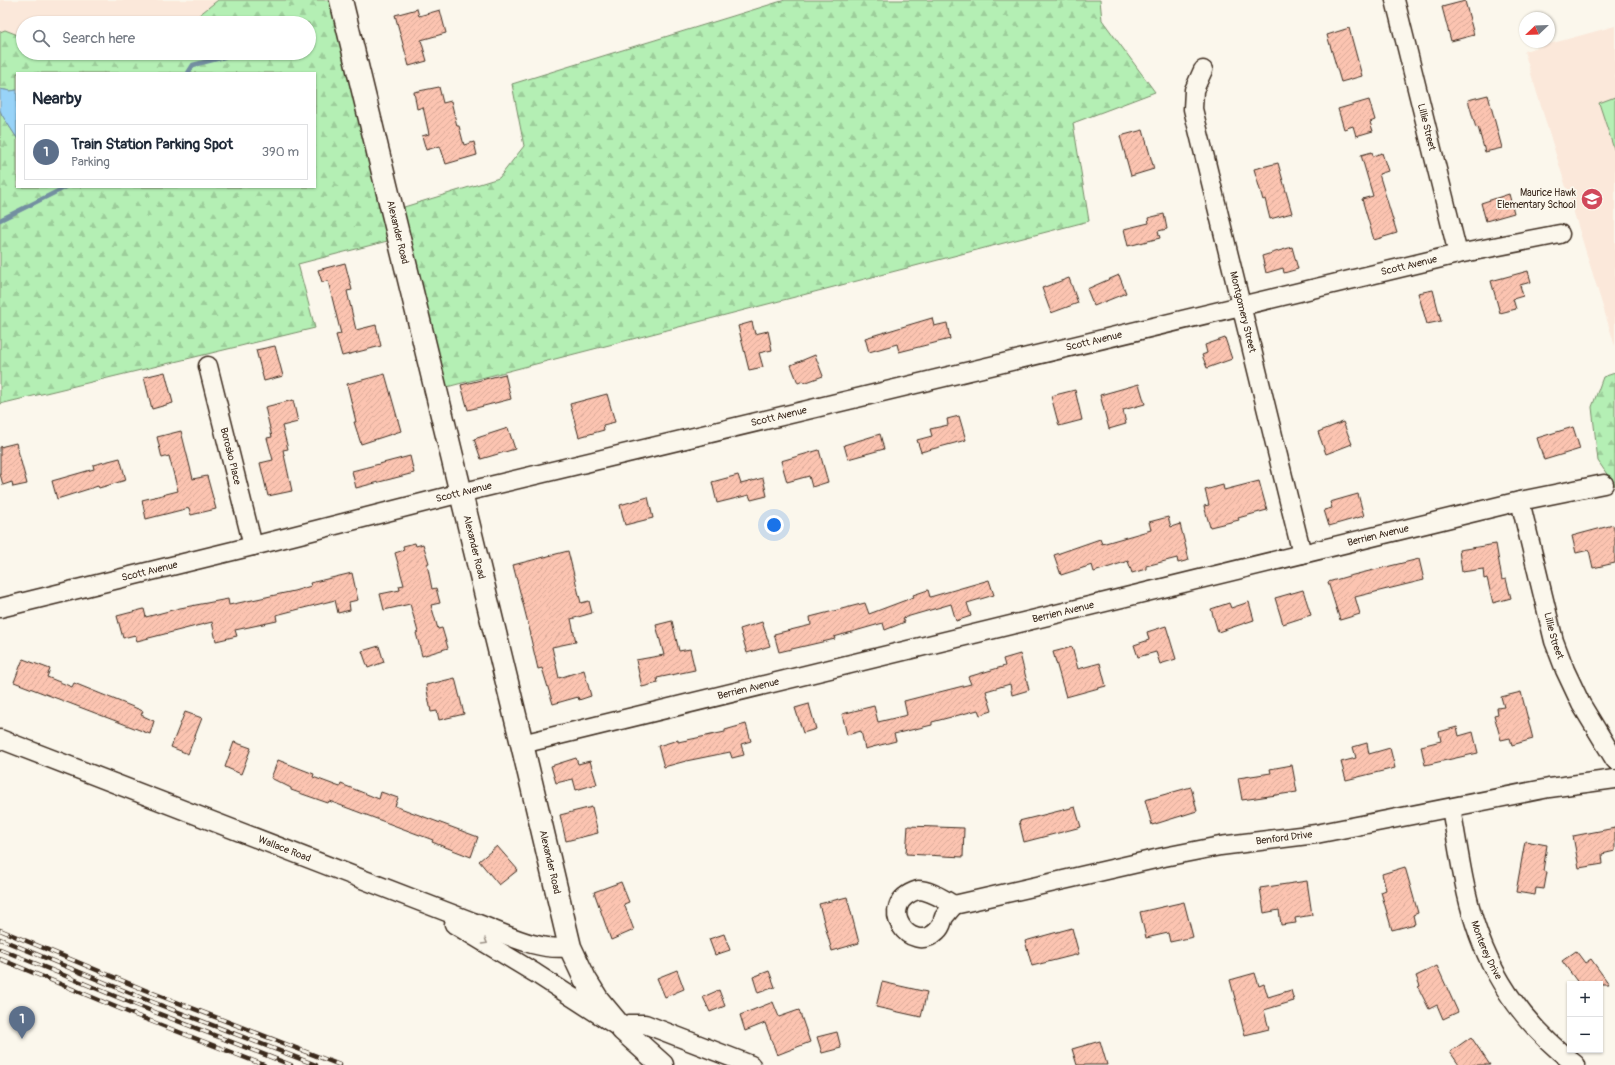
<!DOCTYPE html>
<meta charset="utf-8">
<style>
:root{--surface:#fff;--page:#f2f2f3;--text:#1f2937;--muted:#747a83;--line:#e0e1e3;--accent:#d1495b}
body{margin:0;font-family:Pangolin,sans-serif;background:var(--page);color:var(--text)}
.controls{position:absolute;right:12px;bottom:12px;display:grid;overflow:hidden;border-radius:0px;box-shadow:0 1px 3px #0004}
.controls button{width:36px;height:36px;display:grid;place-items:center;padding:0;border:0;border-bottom:1px solid var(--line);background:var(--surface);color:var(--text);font:20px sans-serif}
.compass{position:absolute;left:1519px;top:12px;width:36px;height:36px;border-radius:50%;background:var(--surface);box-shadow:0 1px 3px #0004;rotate:247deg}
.you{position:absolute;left:774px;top:525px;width:14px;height:14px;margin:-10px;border:3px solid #fff;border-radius:50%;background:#1a73e8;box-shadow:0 0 0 6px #1a73e833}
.badge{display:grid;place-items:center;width:26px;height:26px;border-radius:50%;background:var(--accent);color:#fff;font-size:13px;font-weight:700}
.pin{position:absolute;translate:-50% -33px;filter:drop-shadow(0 1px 2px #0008)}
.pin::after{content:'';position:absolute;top:21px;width:14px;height:12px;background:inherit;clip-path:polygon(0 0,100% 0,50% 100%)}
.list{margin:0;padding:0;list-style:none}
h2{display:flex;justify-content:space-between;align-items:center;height:52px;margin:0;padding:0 16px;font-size:17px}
h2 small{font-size:13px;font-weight:400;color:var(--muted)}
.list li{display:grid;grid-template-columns:26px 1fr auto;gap:12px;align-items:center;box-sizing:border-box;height:56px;margin:0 8px 8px;padding:0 8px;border:1px solid var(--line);border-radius:0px}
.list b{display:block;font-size:15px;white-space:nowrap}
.list p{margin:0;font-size:13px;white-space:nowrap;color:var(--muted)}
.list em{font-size:13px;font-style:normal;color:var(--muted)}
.icon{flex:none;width:22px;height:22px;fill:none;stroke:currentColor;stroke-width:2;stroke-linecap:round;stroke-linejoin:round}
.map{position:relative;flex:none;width:1615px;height:1065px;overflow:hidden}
.search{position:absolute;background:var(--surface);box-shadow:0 1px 3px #0004;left:16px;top:16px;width:300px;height:44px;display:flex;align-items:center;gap:10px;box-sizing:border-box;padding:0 14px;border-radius:22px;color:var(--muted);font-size:15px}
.panel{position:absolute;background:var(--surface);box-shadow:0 1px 3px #0004;left:16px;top:72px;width:300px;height:116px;border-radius:0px}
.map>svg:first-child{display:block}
.built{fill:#fbe8da}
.forest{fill:url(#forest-firs);stroke:#788c69}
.pitch{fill:#b4efb4;stroke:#788c69}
.water{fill:#98d3f8;stroke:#738fa1}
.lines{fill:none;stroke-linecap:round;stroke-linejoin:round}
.stream{stroke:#738fa1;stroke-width:4.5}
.building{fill:url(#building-hatch);stroke:#3b2a1e}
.street-casing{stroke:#3b2a1e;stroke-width:21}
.secondary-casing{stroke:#3b2a1e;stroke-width:25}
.street{stroke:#fbf7ec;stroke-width:18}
.secondary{stroke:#fbf7ec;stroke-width:22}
.rail-casing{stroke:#3b2a1e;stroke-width:4.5}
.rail{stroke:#fbf7ec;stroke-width:3;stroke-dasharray:9;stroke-linecap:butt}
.oneway{stroke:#9b9085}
.labels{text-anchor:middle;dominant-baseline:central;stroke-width:3.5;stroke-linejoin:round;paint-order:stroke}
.street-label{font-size:10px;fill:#3b2a1e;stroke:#fbf7ec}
.poi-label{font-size:10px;fill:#3b2a1e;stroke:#fbf7ec;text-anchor:end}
</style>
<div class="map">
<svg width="1615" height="1065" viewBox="0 0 1615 1065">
<defs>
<pattern id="forest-firs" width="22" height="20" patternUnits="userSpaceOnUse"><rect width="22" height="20" fill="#b4efb4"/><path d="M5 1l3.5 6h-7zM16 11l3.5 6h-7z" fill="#9ccd9a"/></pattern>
<pattern id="building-hatch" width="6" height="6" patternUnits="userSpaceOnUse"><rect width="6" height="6" fill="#fcc4b1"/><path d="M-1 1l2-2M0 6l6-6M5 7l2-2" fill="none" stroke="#d9a998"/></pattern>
</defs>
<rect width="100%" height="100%" fill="#fbf7ec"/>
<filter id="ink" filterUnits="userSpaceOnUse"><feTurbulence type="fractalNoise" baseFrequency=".025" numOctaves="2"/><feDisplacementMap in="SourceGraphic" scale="8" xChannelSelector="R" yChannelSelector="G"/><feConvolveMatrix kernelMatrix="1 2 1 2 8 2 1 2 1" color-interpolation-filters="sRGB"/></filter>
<g filter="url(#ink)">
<g class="built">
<path d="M0,0H218L189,23H23V37L5,30L0,32Z"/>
<path d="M1615,26V346L1524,51Z"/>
</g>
<g class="forest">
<path d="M218,0H341L399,238L298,264L315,328L0,404V110L2,115L17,138V187H315V73H17V90L10,91L0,89V32L5,30L23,37V53H309V23H189Z"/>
<path d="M785,0H1100L1102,20L1155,92L1073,123L1089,221L439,389L401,232L404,207L499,178L524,146L512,84Z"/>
<path d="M1615,373V486L1598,461L1592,407L1603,377Z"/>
</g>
<path class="pitch" d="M1615,97V152L1599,103Z"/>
<path class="water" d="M0,89L10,91L17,90V138L2,115L0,110Z"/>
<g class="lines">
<g class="stream">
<path d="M309,34H310"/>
<path d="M188,73L193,65L240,53"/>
<path d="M0,220L66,187"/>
</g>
</g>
<g class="building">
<path d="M1465,1L1474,35L1451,41L1442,7Z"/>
<path d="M417,9L419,16L440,10L446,33L421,40L427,61L409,66L395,15Z"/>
<path d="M1349,28L1362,76L1341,82L1327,35Z"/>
<path d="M439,87L443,103L451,101L457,126H459L464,145L474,142L477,155L446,164L440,146L426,150L422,136L429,134L423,107L417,109L414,92Z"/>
<path d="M1488,95L1502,148L1485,152L1478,127L1476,128L1468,100Z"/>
<path d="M1369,100L1375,120L1370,122L1373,131L1356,136L1353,126L1344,129L1338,109Z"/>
<path d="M1143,130L1154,169L1131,176L1120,136Z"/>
<path d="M1372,152L1373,156L1382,153L1388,171L1379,174L1397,233L1374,240L1362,199L1373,196L1361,155Z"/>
<path d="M1278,163L1292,213L1270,219L1265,199L1263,200L1254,169Z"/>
<path d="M1509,194L1514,213L1486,221L1481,203Z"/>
<path d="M1164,214L1167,229L1158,231L1160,238L1128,246L1124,229L1149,223L1148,218Z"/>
<path d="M1292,247L1298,269L1284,273L1283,268L1266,273L1262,256Z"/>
<path d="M345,263L352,290L347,291L356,330L376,325L381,346L342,356L336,335L341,334L328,281L322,282L318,270Z"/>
<path d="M1528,271L1531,282L1520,285L1523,296L1513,299L1516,309L1500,313L1491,281Z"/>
<path d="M1119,275L1126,293L1094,306L1087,289Z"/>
<path d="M1069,278L1078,303L1051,313L1042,288Z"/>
<path d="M1433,290L1441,321L1427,324L1418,293Z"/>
<path d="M932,318L934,326L947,323L950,339L899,352L897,344L869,352L865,338Z"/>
<path d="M752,322L755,334L768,331L772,350L759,353L763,367L749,370L738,326Z"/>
<path d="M1225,338L1232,359L1207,368L1202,355L1207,353L1205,345Z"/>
<path d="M275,346L283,376L264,381L256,350Z"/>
<path d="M815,355L823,376L804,383L803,381L798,383L791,365Z"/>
<path d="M165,372L173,403L152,409L144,377Z"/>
<path d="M385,374L401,431L361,444L354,422H356L347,384Z"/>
<path d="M505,374L511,399L468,410L461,385Z"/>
<path d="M1139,384L1145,404L1123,410L1126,424L1109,429L1100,395Z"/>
<path d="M1075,390L1082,420L1059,426L1051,396Z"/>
<path d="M607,394L615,422L603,425L604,430L579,437L570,404Z"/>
<path d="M293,400L298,422L282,426L288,449L283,450L292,491L268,496L260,463L273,460L267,438L272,437L265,407Z"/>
<path d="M959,416L966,440L921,452L917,440L932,436L930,429L948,425L947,419Z"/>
<path d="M1343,422L1352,444L1326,454L1318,432Z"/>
<path d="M1573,427L1580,449L1544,460L1537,438Z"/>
<path d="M508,428L515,449L481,459L474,439Z"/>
<path d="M181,431L193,479L207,476L216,509L191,515L189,508L146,519L142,500L178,491L169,456L162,458L157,437Z"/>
<path d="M880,434L884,449L848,459L844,445Z"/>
<path d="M16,443L27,484L13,487L12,482L3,485L0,474V447Z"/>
<path d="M819,450L828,482L812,487L809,476L787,482L781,461Z"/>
<path d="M410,456L414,473L356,488L352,471Z"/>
<path d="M120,458L126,480L99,488L98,486L57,499L52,481L94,469L93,465Z"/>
<path d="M738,475L741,484L763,478L767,496L751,500L749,495L717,503L712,482Z"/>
<path d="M1259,481L1267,510L1238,518L1239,520L1210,527L1204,506L1209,505L1205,490L1223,485L1224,490Z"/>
<path d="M1358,494L1364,516L1329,526L1324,510L1332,508L1330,502Z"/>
<path d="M648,497L653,518L625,525L620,505Z"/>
<path d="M1168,517L1171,527L1180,524L1189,560L1178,563L1177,558L1146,566V569L1132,573L1128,561L1094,572L1092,565L1061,575L1054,555L1100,539L1102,544L1151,530L1149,522Z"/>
<path d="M1613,525L1615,534V563L1593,568L1589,550L1576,553L1572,536Z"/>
<path d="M415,543L416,546L423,544L429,563L427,564L432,589L436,588L440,603L431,605L438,629L442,628L448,648L422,656L416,633L418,632L410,604L384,610L380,594L400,590L399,586L404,585L395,553L404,550L403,546Z"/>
<path d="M1496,544L1502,580L1506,579L1511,598L1493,603L1487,578L1484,579L1483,569L1462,572L1459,550Z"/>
<path d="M568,551L581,603L589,601L592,613L571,619L576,642L552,647L559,678L584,670L591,696L579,700L578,697L553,704L542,668L538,669L530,635H531L513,565Z"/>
<path d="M1419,559L1424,580L1355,597L1360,614L1340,620L1328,582L1349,576Z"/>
<path d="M352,573L358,600L349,602L350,610L338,613L335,600L276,615L277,621L235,630L237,636L216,641L212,622L137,641L135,635L123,638L117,616L144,609L146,617L180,608L228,599L229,605L294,591L311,586L310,583Z"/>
<path d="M989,580L994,595L967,603L971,616L956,621L951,604L903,618L905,622L885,630L883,623L834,637L835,639L779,652L774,634L811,625L810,617L865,603L869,614L914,597L913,595L928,590L930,597Z"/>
<path d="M1303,590L1311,615L1283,624L1275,598Z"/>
<path d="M1249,602L1254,620L1218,632L1211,609L1229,603L1231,608Z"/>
<path d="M672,621L679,651L690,649L695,670L657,678L658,683L642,687L636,660L664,655L656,625Z"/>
<path d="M762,622L770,646L747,653L740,629Z"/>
<path d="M1166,626L1176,659L1160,664L1156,652L1138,657L1134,645L1149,640L1147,632Z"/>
<path d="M379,646L384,662L368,668L362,651Z"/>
<path d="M1072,647L1078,669L1100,663L1106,686L1066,697L1053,652Z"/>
<path d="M1020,654L1029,690L1012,695L1010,684L986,691L992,711L980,715L978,710L932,722V725L894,734L896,741L865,749L861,731L847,735L842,714L874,706L878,722L907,715L904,701L971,684L968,677L1005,666L1003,659Z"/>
<path d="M23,659L50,669L47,677L72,687L74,683L143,711L141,715L154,721L150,734L14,682Z"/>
<path d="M455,678L464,714L439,720L437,711L431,712L426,685Z"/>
<path d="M1521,692L1533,739L1512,745L1510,738L1501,740L1494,715L1498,714L1497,708L1504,707L1501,697Z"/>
<path d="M809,704L816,729L803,733L795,708Z"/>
<path d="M185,712L202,718L188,754L171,747Z"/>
<path d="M746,724L751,741L741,744L744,755L732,758L730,752L686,761L664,767L658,746L678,740V742L725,732V730Z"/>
<path d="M1457,727L1459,736L1473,732L1478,753L1425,765L1421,746L1441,741L1439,732Z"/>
<path d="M234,742L251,748L241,774L225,767Z"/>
<path d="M1367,743L1369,754L1390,748L1395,768L1346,780L1341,762L1356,758L1353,747Z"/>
<path d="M576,758L578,764L590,761L597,784L576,790L573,779L556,783L551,766Z"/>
<path d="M278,760L314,774L313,777L340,787L341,784L379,799L381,792L398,798L395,806L478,837L471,857L432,842L433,840L329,801L328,803L291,790V788L271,778Z"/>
<path d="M1292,765L1297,792L1242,800L1238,778L1271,773L1270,769Z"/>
<path d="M1191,787L1197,811L1152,825L1145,800Z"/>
<path d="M592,807L598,833L566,841L560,815Z"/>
<path d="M1075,807L1081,827L1024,842L1019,821Z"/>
<path d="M908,826L964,828L963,857L906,854Z"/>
<path d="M1615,828V851L1602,854L1603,864L1579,868L1573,836Z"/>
<path d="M1525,841L1547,845L1543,871L1547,872L1544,889L1536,888L1535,895L1516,892Z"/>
<path d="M497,846L518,870L499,885L479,861Z"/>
<path d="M1405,867L1418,913L1413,915L1415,924L1392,930L1381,892L1386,890L1382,874Z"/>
<path d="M1307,881L1312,915L1295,918L1296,923L1281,925L1279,910L1264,913L1260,888Z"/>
<path d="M621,882L629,902L624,904L634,930L611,940L594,892Z"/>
<path d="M847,897L859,943L832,951L819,904Z"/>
<path d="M1184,902L1193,937L1170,942L1168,933L1146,938L1140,912Z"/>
<path d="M1072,928L1079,954L1032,966L1025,941Z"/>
<path d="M724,934L730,950L715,955L709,939Z"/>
<path d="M1576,951L1585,963L1591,959L1609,984H1579L1562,961Z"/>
<path d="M1437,966L1458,1012L1443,1019L1437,1005L1429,1009L1418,987L1420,986L1416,976Z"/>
<path d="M677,970L684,989L665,997L657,978Z"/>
<path d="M769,971L775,987L758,993L753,977Z"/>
<path d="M1255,973L1259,986L1264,984L1268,997L1291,990L1294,1001L1264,1010L1269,1029L1245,1035L1230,980Z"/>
<path d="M882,982L927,992L921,1017L876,1007Z"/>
<path d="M719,990L725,1006L710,1012L703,997Z"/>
<path d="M773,1002L779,1017L799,1010L810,1042L777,1055L765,1023L745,1031L740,1015Z"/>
<path d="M837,1032L841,1048L822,1053L817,1037Z"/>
<path d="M1471,1037L1490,1065H1459L1450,1052Z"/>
<path d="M1100,1041L1107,1065H1077L1072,1049Z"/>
</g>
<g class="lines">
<g class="street-casing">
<g id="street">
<path id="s1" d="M1395,0L1458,254"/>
<path id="s2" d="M1203,70L1194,90L1193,109L1302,554"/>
<path id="s3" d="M208,366L253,546"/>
<path id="s4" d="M1520,501L1554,641L1565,670L1581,704L1615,760"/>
<path id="s5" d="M0,608L253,546L473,490L1458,254L1560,234"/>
<path id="s6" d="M0,739L473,922C504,933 537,952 570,947"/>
<path id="s7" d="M522,744L1520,501L1604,484"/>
<path id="s8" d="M1451,808C1458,846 1463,887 1475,924C1493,981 1529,1029 1576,1065"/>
<path d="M918,890C931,890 942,899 954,905C951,909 947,913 944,917C942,922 942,927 937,931C911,957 873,904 918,890Z"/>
<path id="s9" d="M954,905L1164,857L1220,846L1316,834L1549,788L1615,779"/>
<path d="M454,924L535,973L623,1030L629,1024H645L751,1065"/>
</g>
</g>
<g class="secondary-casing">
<g id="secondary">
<path id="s10" d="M341,0L522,744L570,947L585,979L598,1000L623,1030L662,1065"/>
</g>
</g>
<use href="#street" class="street"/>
<use href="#secondary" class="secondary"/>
<g class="rail-casing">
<g id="rail">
<path d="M0,930L145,990L340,1065"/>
<path d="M0,939L142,998L316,1065"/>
<path d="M0,949L139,1006L291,1065"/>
<path d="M0,959L135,1015L264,1065"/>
</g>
</g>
<use href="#rail" class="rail"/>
</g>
<defs><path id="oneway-chevron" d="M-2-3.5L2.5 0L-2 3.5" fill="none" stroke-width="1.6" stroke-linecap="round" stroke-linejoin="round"/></defs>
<use class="oneway" href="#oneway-chevron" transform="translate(485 942) rotate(31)"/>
</g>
<defs>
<g id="school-disc" transform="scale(1.15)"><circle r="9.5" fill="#d1495b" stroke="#fbf7ec"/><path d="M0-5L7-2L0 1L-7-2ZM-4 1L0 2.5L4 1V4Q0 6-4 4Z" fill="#fff"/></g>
</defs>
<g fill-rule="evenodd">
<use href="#school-disc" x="1592" y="199"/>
</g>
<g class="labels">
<g class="street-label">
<text stroke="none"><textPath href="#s1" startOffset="131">Lillie Street</textPath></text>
<text stroke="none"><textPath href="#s10" startOffset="239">Alexander Road</textPath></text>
<text stroke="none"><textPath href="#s5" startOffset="1450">Scott Avenue</textPath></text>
<text stroke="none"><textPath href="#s2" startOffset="250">Montgomery Street</textPath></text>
<text stroke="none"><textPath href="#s5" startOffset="1126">Scott Avenue</textPath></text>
<text stroke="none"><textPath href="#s5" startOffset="802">Scott Avenue</textPath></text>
<text stroke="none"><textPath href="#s3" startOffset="93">Borosko Place</textPath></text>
<text stroke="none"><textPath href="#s5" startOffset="478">Scott Avenue</textPath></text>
<text stroke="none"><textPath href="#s7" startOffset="881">Berrien Avenue</textPath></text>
<text stroke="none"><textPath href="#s10" startOffset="563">Alexander Road</textPath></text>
<text stroke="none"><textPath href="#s5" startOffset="154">Scott Avenue</textPath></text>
<text stroke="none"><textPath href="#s7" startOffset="557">Berrien Avenue</textPath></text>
<text stroke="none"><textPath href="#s4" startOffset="139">Lillie Street</textPath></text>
<text stroke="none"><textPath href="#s7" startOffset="233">Berrien Avenue</textPath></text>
<text stroke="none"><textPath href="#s9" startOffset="337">Benford Drive</textPath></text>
<text stroke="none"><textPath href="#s6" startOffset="305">Wallace Road</textPath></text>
<text stroke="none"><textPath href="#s10" startOffset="887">Alexander Road</textPath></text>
<text stroke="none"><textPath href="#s8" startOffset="147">Monterey Drive</textPath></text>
</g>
<g class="poi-label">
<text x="1576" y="193">Maurice Hawk<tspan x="1576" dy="12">Elementary School</tspan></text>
</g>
</g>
</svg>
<div class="controls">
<button>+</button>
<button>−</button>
</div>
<svg class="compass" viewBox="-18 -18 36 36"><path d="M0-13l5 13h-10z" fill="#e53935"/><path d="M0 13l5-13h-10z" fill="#747a83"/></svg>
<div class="you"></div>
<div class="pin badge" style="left:22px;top:1039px;background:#5c6f8a">1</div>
<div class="search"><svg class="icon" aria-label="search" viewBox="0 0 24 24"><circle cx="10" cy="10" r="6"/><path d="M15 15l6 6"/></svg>Search here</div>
<section class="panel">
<h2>Nearby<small></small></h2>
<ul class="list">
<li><span class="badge" style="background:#5c6f8a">1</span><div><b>Train Station Parking Spot</b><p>Parking</p></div><em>390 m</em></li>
</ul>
</section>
</div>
